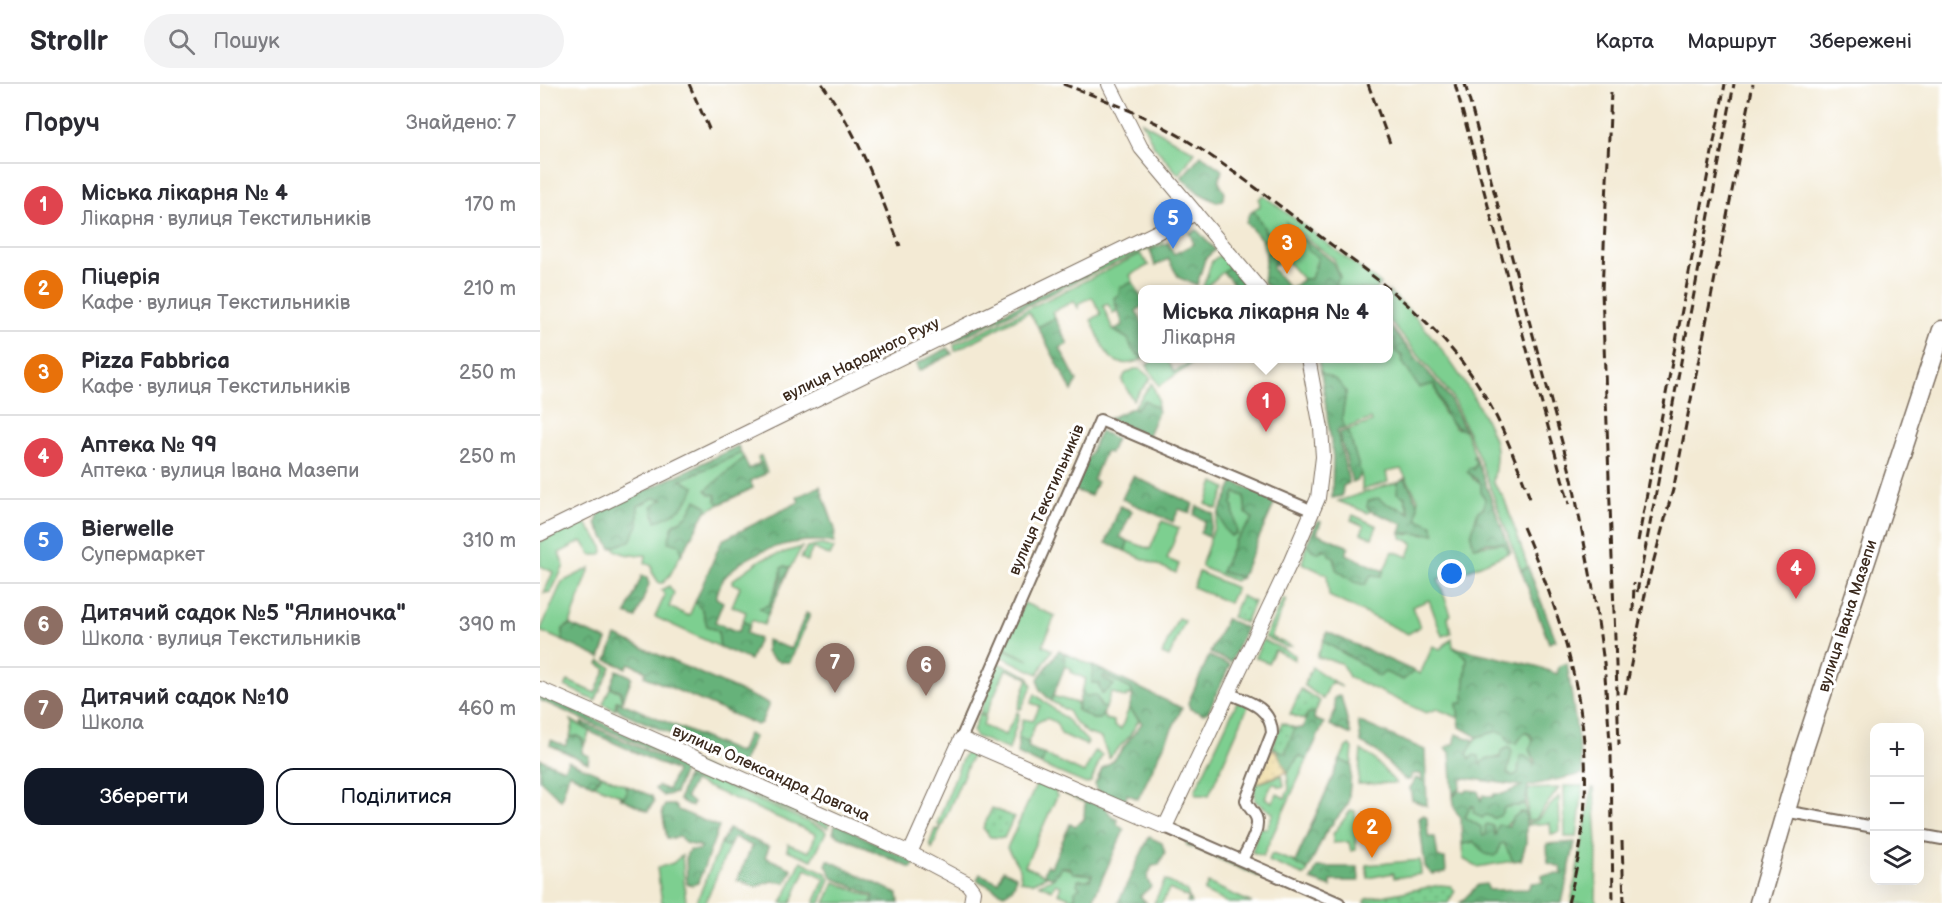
<!DOCTYPE html>
<html lang="uk">
<meta charset="utf-8">
<style>
:root{--surface:#fff;--page:#f2f2f3;--text:#2b2b33;--muted:#7c7c81;--line:#e1e1e2;--accent:#111827}
body{margin:0;font-family:"Balsamiq Sans",sans-serif;background:var(--page);color:var(--text)}
.controls{position:absolute;right:18px;bottom:18px;display:grid;overflow:hidden;border-radius:12px;box-shadow:0 6px 24px #0002}
.controls button{width:54px;height:54px;display:grid;place-items:center;padding:0;border:0;border-bottom:2px solid var(--line);background:var(--surface);color:var(--text);font:30px sans-serif}
.you{position:absolute;left:912px;top:490px;width:21px;height:21px;margin:-15px;border:4px solid #fff;border-radius:50%;background:#1a73e8;box-shadow:0 0 0 9px #1a73e833}
.badge{display:grid;place-items:center;width:39px;height:39px;border-radius:50%;background:var(--accent);color:#fff;font-size:20px;font-weight:700}
.pin{position:absolute;translate:-50% -50px;filter:drop-shadow(0 2px 3px #0008)}
.pin::after{content:'';position:absolute;top:32px;width:21px;height:18px;background:inherit;clip-path:polygon(0 0,100% 0,50% 100%)}
.popup{position:absolute;left:598px;top:201px;width:255px;height:78px;box-sizing:border-box;display:grid;place-content:center;border-radius:12px;background:var(--surface);filter:drop-shadow(0 2px 4px #0005);font-size:20px;white-space:nowrap;color:var(--muted)}
.popup b{font-size:22px;color:var(--text)}
.popup::after{content:'';position:absolute;left:50%;top:100%;margin-left:-12px;border:12px solid transparent;border-top-color:var(--surface)}
.list{margin:0;padding:0;list-style:none}
h2{display:flex;justify-content:space-between;align-items:center;height:78px;margin:0;padding:0 24px;font-size:26px}
h2 small{font-size:20px;font-weight:400;color:var(--muted)}
.list li{display:grid;grid-template-columns:39px 1fr auto;gap:18px;align-items:center;box-sizing:border-box;height:84px;padding:0 24px;border-top:2px solid var(--line)}
.list b{display:block;font-size:22px;white-space:nowrap}
.list p{margin:0;font-size:20px;white-space:nowrap;color:var(--muted)}
.list em{font-size:20px;font-style:normal;color:var(--muted)}
.actions{display:flex;gap:12px;padding:18px 24px}
.actions a{flex:1;padding:14px 0;border:2px solid var(--accent);border-radius:18px;text-align:center;font-size:21px;color:var(--accent)}
.actions .main{background:var(--accent);color:#fff}
.icon{flex:none;width:33px;height:33px;fill:none;stroke:currentColor;stroke-width:2;stroke-linecap:round;stroke-linejoin:round}
.map{position:relative;flex:none;width:1402px;height:819px;overflow:hidden}
header{display:flex;align-items:center;gap:36px;box-sizing:border-box;height:84px;padding:0 30px;background:var(--surface);border-bottom:2px solid var(--line)}
header strong{font-size:28px}
nav{display:flex;gap:33px;margin-inline-start:auto;font-size:21px}
.search{width:420px;height:54px;background:var(--page);display:flex;align-items:center;gap:15px;box-sizing:border-box;padding:0 21px;border-radius:33px;color:var(--muted);font-size:22px}
main{display:flex}
aside{flex:1;background:var(--surface)}
.map>svg:first-child{display:block}
.green{fill:#7dcf90;stroke:#5c7c57;stroke-width:1.5}
.forest{fill:url(#forest-crowns);stroke:#506e4c;stroke-width:1.5}
.sand{fill:url(#sand-dots);stroke:#94825e;stroke-width:1.5}
.park{fill:url(#park-dots);stroke:#5c7c57;stroke-width:1.5}
.lines{fill:none;stroke-linecap:round;stroke-linejoin:round}
.minor-casing{stroke:#7b6d5e;stroke-width:14}
.tertiary-casing{stroke:#7b6d5e;stroke-width:16}
.primary-casing{stroke:#7b6d5e;stroke-width:21}
.minor{stroke:#fff;stroke-width:10}
.tertiary{stroke:#fff;stroke-width:14}
.primary{stroke:#fff;stroke-width:18}
.rail{stroke:#3b2a1e;stroke-width:3;stroke-dasharray:9 4.5;stroke-linecap:butt}
.labels{text-anchor:middle;dominant-baseline:central;stroke-width:6;stroke-linejoin:round;paint-order:stroke}
.street-label{font-size:16px;fill:#3b2a1e;stroke:#fff}
</style>
<header>
<strong>Strollr</strong>
<div class="search"><svg class="icon" aria-label="search" viewBox="0 0 24 24"><circle cx="10" cy="10" r="6"/><path d="M15 15l6 6"/></svg>Пошук</div>
<nav><a>Карта</a><a>Маршрут</a><a>Збережені</a></nav>
</header>
<main>
<aside>
<h2>Поруч<small>Знайдено: 7</small></h2>
<ul class="list">
<li><span class="badge" style="background:#e0444e">1</span><div><b>Міська лікарня № 4</b><p>Лікарня · вулиця Текстильників</p></div><em>170 m</em></li>
<li><span class="badge" style="background:#e8710a">2</span><div><b>Піцерія</b><p>Кафе · вулиця Текстильників</p></div><em>210 m</em></li>
<li><span class="badge" style="background:#e8710a">3</span><div><b>Pizza Fabbrica</b><p>Кафе · вулиця Текстильників</p></div><em>250 m</em></li>
<li><span class="badge" style="background:#e0444e">4</span><div><b>Аптека № 99</b><p>Аптека · вулиця Івана Мазепи</p></div><em>250 m</em></li>
<li><span class="badge" style="background:#3f7fe0">5</span><div><b>Bierwelle</b><p>Супермаркет</p></div><em>310 m</em></li>
<li><span class="badge" style="background:#8d6e63">6</span><div><b>Дитячий садок №5 &quot;Ялиночка&quot;</b><p>Школа · вулиця Текстильників</p></div><em>390 m</em></li>
<li><span class="badge" style="background:#8d6e63">7</span><div><b>Дитячий садок №10</b><p>Школа</p></div><em>460 m</em></li>
</ul>
<div class="actions"><a class="main">Зберегти</a><a>Поділитися</a></div>
</aside>
<div class="map">
<svg width="1402" height="819" viewBox="0 0 1402 819">
<defs>
<pattern id="forest-crowns" width="20" height="18" patternUnits="userSpaceOnUse" patternTransform="scale(1.5)"><rect width="20" height="18" fill="#66b27a"/><path d="M2 6a3 3 0 1 1 6 0M12 15a3 3 0 1 1 6 0" fill="none" stroke="#559163"/></pattern>
<pattern id="sand-dots" width="8" height="8" patternUnits="userSpaceOnUse" patternTransform="scale(1.5)"><rect width="8" height="8" fill="#eeda9e"/><path d="M2 2h.1M6 6h.1" fill="none" stroke="#cdbb88" stroke-width="1.8" stroke-linecap="round"/></pattern>
<pattern id="park-dots" width="8" height="8" patternUnits="userSpaceOnUse" patternTransform="scale(1.5)"><rect width="8" height="8" fill="#7dcf90"/><path d="M2 2h.1M6 6h.1" fill="none" stroke="#68a875" stroke-width="1.8" stroke-linecap="round"/></pattern>
</defs>
<rect width="100%" height="100%" fill="#fff"/>
<filter id="ink" filterUnits="userSpaceOnUse"><feTurbulence type="fractalNoise" baseFrequency=".0167" numOctaves="2"/><feDisplacementMap in="SourceGraphic" scale="12" xChannelSelector="R" yChannelSelector="G"/><feConvolveMatrix kernelMatrix="1 2 1 2 8 2 1 2 1" color-interpolation-filters="sRGB"/></filter>
<filter id="wash" filterUnits="userSpaceOnUse"><feTurbulence type="fractalNoise" baseFrequency=".008" numOctaves="4" result="noise"/><feDisplacementMap in="SourceGraphic" scale="24" xChannelSelector="R" yChannelSelector="G"/><feGaussianBlur stdDeviation="1.35" result="paint"/><feColorMatrix in="noise" values="0 0 0 0 0 0 0 0 0 0 0 0 0 0 0 0 0 1.4 0 .05"/><feComposite in="paint" operator="in"/></filter>
<g filter="url(#wash)">
<rect width="100%" height="100%" fill="#f3ead4"/>
<g class="green">
<path d="M602,38L655,68L639,91L614,62Z"/>
<path d="M723,111L841,200L836,206L804,205L795,201V196L800,193L794,175L746,138V152H737L736,158L749,165L762,157L767,158L768,167L779,174L771,195H763L744,174L736,181L730,169L726,170L722,156L732,157L713,126L720,122L719,115Z"/>
<path d="M620,153L623,158L545,193L543,189Z"/>
<path d="M600,170L609,181L590,191L593,198L580,203L579,210L574,214L577,227L573,229L568,220L563,222L573,246L589,255L592,265L603,275C568,291 564,262 551,236L561,230L552,213L539,219L538,224L534,217L512,228L515,234L498,243L489,228L415,267L414,261Z"/>
<path d="M680,171L690,182L666,203L667,205L662,206L672,177Z"/>
<path d="M849,208C886,237 936,309 953,353C959,367 955,383 953,398L964,414L988,483L981,486L938,371L911,311L849,236Z"/>
<path d="M849,254L854,255L863,279L894,300L903,328L915,344L925,346L935,371L933,373L936,378L934,385L929,384L933,395L941,399V409L945,414L944,424L938,427L931,452L934,463L964,459L968,469L917,491L915,487L898,495L911,531L908,533L911,549L902,552L889,516L872,523L880,543L868,550L789,512L787,491L762,479L767,459L772,466L788,467L794,473L796,485L814,498L831,490L841,492L853,467L868,473L873,459L862,454L860,449L868,451L874,448L884,451L891,441L877,435L878,415L861,385L846,388L848,398L822,406V395L808,346L832,338L831,335L804,345L802,333L806,308L781,288L778,275L849,274Z"/>
<path d="M616,275H627L634,288L652,277L653,279L619,302L607,281Z"/>
<path d="M594,285H600L611,294L593,316L582,297L585,290Z"/>
<path d="M612,299L618,315L617,324L605,316L596,325L594,323Z"/>
<path d="M198,362L209,385L220,379L218,374L221,372L227,388L210,397L213,404L166,427L160,434L130,491L123,499H119L112,488V482L105,479L106,471C76,474 70,463 56,440L59,429Z"/>
<path d="M674,398L686,404L677,425L666,420Z"/>
<path d="M858,398L870,430C856,420 844,421 827,423L831,427L828,429L798,417Z"/>
<path d="M695,408L704,412L706,429L713,435L695,457L681,488L701,494L694,497L662,483V479L679,429L685,445L691,452L697,449L692,419Z"/>
<path d="M813,431L837,442L832,454L821,449L824,442L811,436Z"/>
<path d="M44,437L62,461L63,468L60,471H51L42,457L19,469L24,482L11,508L4,509L13,488L0,482V458Z"/>
<path d="M622,437L639,444L627,475L639,480L636,489L585,467L588,457L610,465Z"/>
<path d="M282,461L294,464L290,472L273,464L267,477L261,474L267,463Z"/>
<path d="M262,463L250,484L245,482L229,521L220,524L228,530L224,541L212,536L210,541L203,537L206,528L192,522L200,503L192,499L194,495L222,475Z"/>
<path d="M50,484L30,540L23,545V557L0,547L22,498Z"/>
<path d="M659,488L696,504L689,519L653,503Z"/>
<path d="M129,502L134,509L129,523L149,532L155,518L163,526L167,542L178,547L180,563L115,533L125,511L121,506Z"/>
<path d="M743,515L746,516L731,553L751,562L745,563L725,553Z"/>
<path d="M484,519L515,532L503,561L512,566L498,590L460,572L464,565L489,576L464,564Z"/>
<path d="M638,534L645,537L629,573L622,570Z"/>
<path d="M912,554L913,563L927,573L923,620H917L919,634L897,625L886,629L809,593L801,579L777,573L783,557L827,583L835,591L845,588L863,596L874,587L880,590L893,562L900,565Z"/>
<path d="M723,556L755,571V576L735,566L728,579L715,573Z"/>
<path d="M524,569L553,582L552,598L558,599L562,609L573,601L563,594V591L591,605L593,612L588,610L586,614L571,608L566,624L561,623L559,616L544,612L542,606L546,595L531,588L532,585L525,582Z"/>
<path d="M60,577L71,583L55,617L25,602L28,597L55,609L66,585L58,580Z"/>
<path d="M458,579L488,592L492,602L481,625L478,624L488,594L466,585L445,632L440,629Z"/>
<path d="M772,583L802,603L791,598L783,615L764,601Z"/>
<path d="M70,604L79,607L82,617H76L75,626L63,620Z"/>
<path d="M495,610L528,637L548,658L546,661L521,650L516,638L506,634L496,639L488,658L478,653L483,635L493,637L500,622L491,619Z"/>
<path d="M512,612L537,619V626L553,635H560L563,630L565,635L574,637V642L581,645L589,624L599,636L589,653L569,674L561,654L547,649L533,636L528,627L511,617Z"/>
<path d="M698,616L709,620L669,711H656L655,707Z"/>
<path d="M478,627L479,632L469,666L435,652L433,647L439,630L445,634L443,642L465,651Z"/>
<path d="M31,636L50,647L43,664V656L38,652L30,653L33,640Z"/>
<path d="M958,647C971,651 988,642 993,657L989,665L994,680L987,676L978,681L979,689L973,692L967,690L971,668L940,680L930,676L927,670L937,653Z"/>
<path d="M810,661L813,664L808,720L785,749L765,792L728,777L732,770L755,778L806,663Z"/>
<path d="M821,666L833,674L856,699L818,700Z"/>
<path d="M555,667L562,671L551,698L546,700L501,681L505,671L544,689Z"/>
<path d="M433,669L392,765L390,759L395,745L398,746L400,741L397,740L422,675L425,670Z"/>
<path d="M759,672L767,676L723,772L712,768L719,744H727L733,729L715,717L714,701L742,691L744,702L741,703L733,699L725,714L732,718L737,710L745,714L749,705L747,689Z"/>
<path d="M154,679L289,740L288,744L151,684Z"/>
<path d="M150,686L284,745L286,748L272,776L247,766L248,760L269,768L276,750L146,694Z"/>
<path d="M62,691L85,701L87,708L85,713L54,701Z"/>
<path d="M499,695L512,703L514,700L550,717L545,719L514,705L517,712L485,782L507,792L492,799L481,797L480,785L467,764Z"/>
<path d="M1024,702H1043L1037,753H1025Z"/>
<path d="M1019,704L996,735L987,737L988,705Z"/>
<path d="M1052,704H1054L1057,761L1056,819H1031Z"/>
<path d="M1019,712L1020,748L1011,750L1010,739L987,741L988,739L997,736Z"/>
<path d="M985,721L986,729L980,728C965,740 963,751 942,752L935,740L925,733L931,722L954,734L965,723Z"/>
<path d="M811,726L815,727L816,766L811,767L809,758L793,759V750Z"/>
<path d="M934,758L964,759L973,777L937,783L923,775L922,760Z"/>
<path d="M181,759L184,762L190,761L165,819H156Z"/>
<path d="M142,771L146,819H122L117,784L133,779Z"/>
<path d="M880,776L881,790L854,794L853,789L828,794L826,781Z"/>
<path d="M261,777L286,789L290,795L281,819H274L285,794L266,785L251,819H242Z"/>
<path d="M521,783L552,791L533,815L518,809L521,802L515,800L512,806L499,800L514,794Z"/>
<path d="M625,796L647,807L651,819H647L649,814L629,805L622,819H614Z"/>
<path d="M295,798L334,814L331,819H285Z"/>
<path d="M668,799L712,819H688L664,808Z"/>
</g>
<g class="forest">
<path d="M661,71L682,86L679,98L685,109L683,116L676,118L659,109L641,94Z"/>
<path d="M713,126L724,143L725,149L732,150V157L722,156L706,139L708,132Z"/>
<path d="M746,140L792,177L800,194L796,196L795,201L804,205H751L763,195H771L778,173L768,167L767,158L762,157L756,160L753,166L738,159L747,158Z"/>
<path d="M657,146L675,166L665,175L657,201L639,194L628,175L615,182L610,166L628,159L634,170L654,160L649,149Z"/>
<path d="M729,168L735,175L733,185L750,205H731L723,198L726,170Z"/>
<path d="M690,182L710,205H698L683,188Z"/>
<path d="M543,189L545,193L413,258L412,254Z"/>
<path d="M593,198L603,217V222L596,227L603,240V274L592,265L588,255L573,246L583,241L574,214L579,210L580,203Z"/>
<path d="M515,234L528,260L520,264L537,297L532,307L498,243Z"/>
<path d="M849,241L909,313L925,346C903,341 903,318 894,300L879,304L863,279L862,272L856,268L854,255L849,254Z"/>
<path d="M408,264L412,270L379,287L376,280Z"/>
<path d="M781,288C793,296 796,292 806,308L802,333L804,345L797,347L809,399L803,402L802,412L792,414L793,373Z"/>
<path d="M605,316L617,324L618,328L607,353L568,335L594,323L596,325Z"/>
<path d="M808,346L821,390L817,397L812,398L799,349Z"/>
<path d="M560,347L576,355L570,369L565,368L553,396L557,398L551,412L534,406Z"/>
<path d="M198,362L201,369L141,396L155,403C146,422 138,430 116,437L112,422L123,415L113,414L98,422V441L90,457L71,464L56,440L59,429Z"/>
<path d="M935,371L971,468L968,469L964,459H947L934,463L931,452L938,427L944,424L945,414L941,409V399L927,388L929,384H934L936,378L933,373Z"/>
<path d="M204,374L209,385L221,379L225,390L210,397L213,404L180,420L176,417V411L170,410L166,406Z"/>
<path d="M593,392L653,420L650,429L639,425L633,438L582,415Z"/>
<path d="M865,394L878,420L877,435L892,441L895,450L860,449L863,440L831,427L827,423L828,417L838,414C847,423 859,422 870,429L865,413L857,409L858,398Z"/>
<path d="M694,398L736,416L701,494L681,488L695,457L713,435L706,429L704,412L695,408L692,419L697,449L691,452L685,446L679,429Z"/>
<path d="M280,402L295,445L294,459C259,452 210,465 185,493C180,498 178,507 176,514L183,518L175,538L198,548L203,537L210,541L206,549L219,555L210,576L180,563L178,547L167,542L163,527L155,518L182,456L259,418L257,413Z"/>
<path d="M156,416L167,422L166,427L141,471L140,461L128,458L133,441L147,432Z"/>
<path d="M580,422L592,427L580,453L588,457L585,467L566,459Z"/>
<path d="M657,422L674,430L668,453L660,449L665,437L654,431Z"/>
<path d="M778,437L781,438L777,449L809,463L806,470L844,487L841,492L831,491L825,501L814,498L796,485L794,473L789,471L788,467L782,465L779,469L772,466L767,459Z"/>
<path d="M245,482L250,484L228,530L220,524L229,521L241,495V484Z"/>
<path d="M988,483L1016,556L1009,559L981,486Z"/>
<path d="M102,491L107,494L109,500L96,534L86,530Z"/>
<path d="M266,529L270,531L250,578C239,579 233,576 226,568L227,556L251,565Z"/>
<path d="M686,535L706,544L691,578L670,569Z"/>
<path d="M30,541L67,556L60,574L23,557V545Z"/>
<path d="M787,548L874,587L863,596L845,588L839,593L827,583L783,557Z"/>
<path d="M76,552L229,620L221,639L217,641L104,592L106,587L89,579L86,584L67,576Z"/>
<path d="M913,563L996,582L1017,590L1019,582L1027,579L1043,690L988,702L985,721L965,723L960,732L954,734L946,731L942,734L933,728L934,722H931L925,733L941,743L943,752L946,751L945,742L947,740L953,742L955,752L958,741L969,742L972,735L980,728L986,729V760L981,776L973,777L964,759L960,760L958,769L954,772L945,770L934,758L922,760L921,734L915,726L913,713L920,706L925,709L927,706L938,707L941,717L943,711L953,713L954,710H963L982,702L926,694L921,696L920,704L913,711L910,668L905,664L915,659L916,650L934,656L927,670L930,675L934,671L939,672L940,680L946,675L960,674L961,667L969,663L972,668L967,690L973,692L978,689L980,672H985L994,680L995,676L989,665L993,657L991,651L985,648L977,659H969L964,649L958,647L937,653L920,643L917,619H923L927,574Z"/>
<path d="M519,566L524,569L525,582L511,617L500,606L498,595Z"/>
<path d="M669,572L690,581L668,628L663,630L650,625L648,619Z"/>
<path d="M553,582L642,624L598,715L587,710L585,719L556,706L555,700L562,685L574,676L602,639L589,624L593,612L591,605L564,591L563,594L574,601L562,610L558,599H552Z"/>
<path d="M77,586L92,593L83,616L80,606L70,603Z"/>
<path d="M542,606L545,612L556,611L561,623L566,624L560,635H553L537,626Z"/>
<path d="M0,610L148,678L147,682L0,616Z"/>
<path d="M798,612H801L811,651L790,641L795,627L794,614Z"/>
<path d="M77,617L200,669L208,650L214,653L201,682L82,628L77,624Z"/>
<path d="M768,628L775,629L774,635L784,639L767,676L759,672L747,689L737,668L738,666L745,668L755,644H763Z"/>
<path d="M818,637L885,666L887,722L872,716L870,704L876,694L882,697L881,690H872L870,696H865L836,667L821,659Z"/>
<path d="M42,638L145,684L135,709L123,712L115,705L118,702L128,706L136,687L53,649L41,640Z"/>
<path d="M38,652L43,656L42,669L49,672L48,679L10,661L11,656L25,662L30,653Z"/>
<path d="M478,653L489,659L488,663L505,671L501,681L478,670Z"/>
<path d="M0,675L24,685L28,677L62,691L54,701L29,689L21,716L0,696Z"/>
<path d="M800,676L812,681L808,720L785,749L768,786L755,779Z"/>
<path d="M146,694L154,697L146,713L153,719L152,723L139,716Z"/>
<path d="M85,701L112,712L114,718L108,727L79,713H84L87,708Z"/>
<path d="M545,717L565,723L572,733L578,736L577,740L584,746L554,813L556,819H540L533,815L535,814V807L540,803L537,801L538,796H550L552,791L533,789L530,783H521L514,794L504,790L507,781L511,783L530,740L535,742L544,735Z"/>
<path d="M125,721H134L138,726L179,743L158,799L152,801L147,800L146,772L149,766H159L162,763L145,759L140,753L127,755L122,727Z"/>
<path d="M884,731L887,734L888,753H895L898,774H905L906,788L892,790L885,783L879,734Z"/>
<path d="M298,740L375,779L371,784L293,749L295,741Z"/>
<path d="M189,745L229,763L225,773L252,785L246,799L232,797L215,803L197,796L212,762L194,753L190,761L184,762L181,759Z"/>
<path d="M609,753L622,759L625,769L619,781L612,782L607,794L611,803L600,812L607,819H578Z"/>
<path d="M646,758L745,801L742,803L647,761Z"/>
<path d="M1035,758L1022,819H920L938,801L946,800L949,806L988,805L992,799L1003,798L1002,791L1022,790L1021,783L1008,779L1007,760Z"/>
<path d="M288,776L358,810L359,819H331L334,812L293,794L286,781Z"/>
<path d="M777,783H818L819,797H791V803L771,796Z"/>
<path d="M463,786L476,792C475,801 473,806 464,810L437,796L440,790L458,798Z"/>
</g>
<path class="sand" d="M732,665L737,668L747,688L715,700Z"/>
<g class="park">
<path d="M701,512L714,518L705,539L692,533Z"/>
<path d="M761,605L780,617L775,629H768L764,636L750,630Z"/>
<path d="M742,639L755,644L745,669L732,663Z"/>
<path d="M452,724L474,733L464,754L450,753L443,744Z"/>
<path d="M900,801L911,802L915,807L908,819H825L826,815Z"/>
</g>
</g>
<g filter="url(#ink)">
<g class="lines">
<g class="minor-casing">
<g id="minor">
<path d="M690,610C710,618 731,624 732,649L706,716C708,724 713,726 716,733C721,745 707,765 702,776"/>
<path d="M421,655L560,336L773,427"/>
<path d="M1244,727L1334,743"/>
<path d="M625,743L799,819"/>
<path d="M1380,751L1402,755"/>
</g>
</g>
<g class="tertiary-casing">
<g id="tertiary">
<path d="M569,0L601,64L720,206"/>
<path d="M0,450L656,129"/>
<path d="M0,605L370,769L427,799L433,807L431,819"/>
<path d="M370,769L421,655L625,743L751,477L778,414L783,373L781,344L768,274"/>
</g>
</g>
<g class="primary-casing">
<path id="primary" d="M1219,819L1263,668L1402,246"/>
</g>
<use href="#minor" class="minor"/>
<use href="#tertiary" class="tertiary"/>
<use href="#primary" class="primary"/>
<g class="rail">
<path d="M149,0L170,47"/>
<path d="M282,0C318,48 339,107 360,162"/>
<path d="M523,0C564,15 607,32 643,54C690,83 733,117 777,150C832,191 887,230 928,286C957,325 974,372 991,417"/>
<path d="M828,0L851,62"/>
<path d="M915,0L1029,420"/>
<path d="M925,0L1032,395L1054,510L1064,579L1071,671L1073,819"/>
<path d="M1071,8L1062,207L1079,661"/>
<path d="M983,443C1038,571 1066,680 1028,819"/>
<path d="M1098,457L1185,0"/>
<path d="M1097,508L1194,0"/>
<path d="M1093,528L1094,499"/>
<path d="M1085,610L1107,501L1134,402L1213,0"/>
<path d="M1082,757L1084,819"/>
</g>
</g>
</g>
<g class="labels">
<g class="street-label">
<text transform="translate(321 276) rotate(-26)">вулиця Народного Руху</text>
<text transform="translate(507 416) rotate(-66)">вулиця Текстильників</text>
<text transform="translate(1308 532) rotate(-72)">вулиця Івана Мазепи</text>
<text transform="translate(231 690) rotate(24)">вулиця Олександра Довгача</text>
</g>
</g>
</svg>
<div class="controls">
<button>+</button>
<button>−</button>
<button><svg class="icon" aria-label="layers" viewBox="0 0 24 24"><path d="M12 4l9 5-9 5-9-5zM3 14l9 5 9-5"/></svg></button>
</div>
<div class="you"></div>
<div class="pin badge" style="left:726px;top:348px;background:#e0444e">1</div>
<div class="popup"><b>Міська лікарня № 4</b>Лікарня</div>
<div class="pin badge" style="left:832px;top:774px;background:#e8710a">2</div>
<div class="pin badge" style="left:747px;top:190px;background:#e8710a">3</div>
<div class="pin badge" style="left:1256px;top:515px;background:#e0444e">4</div>
<div class="pin badge" style="left:633px;top:165px;background:#3f7fe0">5</div>
<div class="pin badge" style="left:386px;top:612px;background:#8d6e63">6</div>
<div class="pin badge" style="left:295px;top:609px;background:#8d6e63">7</div>
</div>
</main>
